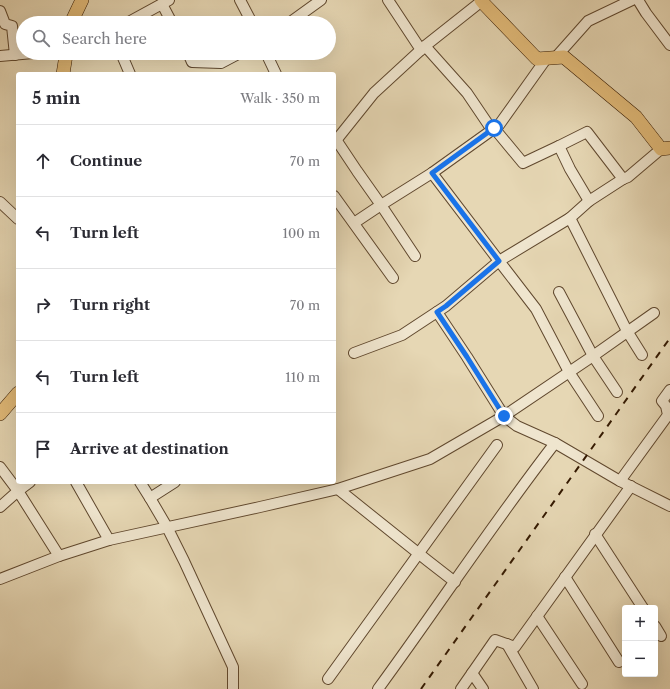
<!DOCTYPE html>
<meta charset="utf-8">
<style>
:root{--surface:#fff;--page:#f7f7f7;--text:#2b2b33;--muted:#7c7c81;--line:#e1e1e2}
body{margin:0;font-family:"Libre Caslon Text",serif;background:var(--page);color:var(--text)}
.controls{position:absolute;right:12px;bottom:12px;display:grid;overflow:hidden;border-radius:4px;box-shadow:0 4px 16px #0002}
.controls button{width:36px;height:36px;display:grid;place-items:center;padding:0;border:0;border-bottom:1px solid var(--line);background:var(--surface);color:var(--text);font:20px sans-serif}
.stop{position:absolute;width:12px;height:12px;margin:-9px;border:3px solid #1a73e8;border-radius:50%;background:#fff}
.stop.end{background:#1a73e8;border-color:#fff;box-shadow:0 1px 4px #0008}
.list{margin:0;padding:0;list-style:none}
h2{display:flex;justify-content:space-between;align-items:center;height:52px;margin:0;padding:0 16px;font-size:17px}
h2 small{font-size:13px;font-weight:400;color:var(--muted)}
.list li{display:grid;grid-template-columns:26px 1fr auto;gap:12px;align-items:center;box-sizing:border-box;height:72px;padding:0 16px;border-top:1px solid var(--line)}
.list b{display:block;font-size:15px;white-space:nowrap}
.list em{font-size:13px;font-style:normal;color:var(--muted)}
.icon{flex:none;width:22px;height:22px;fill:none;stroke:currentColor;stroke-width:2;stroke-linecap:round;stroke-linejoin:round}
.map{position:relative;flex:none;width:670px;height:689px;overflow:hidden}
.search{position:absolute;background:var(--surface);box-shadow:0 4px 16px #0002;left:16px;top:16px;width:320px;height:44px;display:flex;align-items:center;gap:10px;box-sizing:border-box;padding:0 14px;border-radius:22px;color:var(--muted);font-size:15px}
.panel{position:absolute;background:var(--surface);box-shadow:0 4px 16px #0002;left:16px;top:72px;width:320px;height:412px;border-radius:4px}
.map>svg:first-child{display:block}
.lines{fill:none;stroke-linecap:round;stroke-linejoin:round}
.minor-casing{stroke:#60482e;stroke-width:12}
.major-casing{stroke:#341901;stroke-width:14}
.minor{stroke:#efe5ce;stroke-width:10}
.major{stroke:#e3bc7a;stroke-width:13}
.rail{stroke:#341901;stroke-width:2;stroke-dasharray:7 7;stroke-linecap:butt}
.route{stroke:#1a73e8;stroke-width:5}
</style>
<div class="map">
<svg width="670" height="689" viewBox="0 0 670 689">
<rect width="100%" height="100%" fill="#e6d7b4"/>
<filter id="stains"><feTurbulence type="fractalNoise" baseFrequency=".005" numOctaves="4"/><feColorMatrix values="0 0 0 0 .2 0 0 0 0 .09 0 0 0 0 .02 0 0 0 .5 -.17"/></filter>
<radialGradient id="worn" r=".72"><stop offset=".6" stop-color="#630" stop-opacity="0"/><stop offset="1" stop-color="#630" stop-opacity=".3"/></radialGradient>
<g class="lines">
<g class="minor-casing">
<g id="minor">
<path d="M240,0L252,23"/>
<path d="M388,0L421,50"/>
<path d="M638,0L646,13L670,45"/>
<path d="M162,4L172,23"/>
<path d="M0,11L5,24L12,26L15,55"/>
<path d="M127,23L169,0"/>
<path d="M289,23L321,0"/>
<path d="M425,46L467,93L492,130"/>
<path d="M121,53L130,74"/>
<path d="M188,53L192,62L221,63L240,53"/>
<path d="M266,53L276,74"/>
<path d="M0,56L33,53"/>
<path d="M556,57L588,21L632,0"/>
<path d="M494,128L523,163L559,146L587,132L623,179L628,177L661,149"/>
<path d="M337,141L357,171L381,205L415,256"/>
<path d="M334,143L374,93L425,46L483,0"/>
<path d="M559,146L570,169L589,201"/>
<path d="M432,173L499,261L570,218L627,331L642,355"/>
<path d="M334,196L393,278"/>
<path d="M0,202L18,219"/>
<path d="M570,218L589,201L623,179"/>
<path d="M354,223L381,205L432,173L499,125L546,59"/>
<path d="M559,292L593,356L617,392"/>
<path d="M437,312L467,357L504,416L517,426L555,443L620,481L670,506"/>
<path d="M354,353L402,335L446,306L499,261L536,309L569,372L598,416"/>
<path d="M0,467L18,491L30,482"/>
<path d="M620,481L668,415L666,406L662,401L670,390"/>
<path d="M76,482L109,540"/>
<path d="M140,482L150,498L175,482"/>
<path d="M338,489L428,561L455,582"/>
<path d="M150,498L167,527L184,561L233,667V689"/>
<path d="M0,507L18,491L59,556"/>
<path d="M595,534L643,608"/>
<path d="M565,577L619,662"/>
<path d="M0,579L59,556L109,540L260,507L338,489L430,459L504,416L593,356L654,313"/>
<path d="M537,616L582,684"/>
<path d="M655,626L661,636"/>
<path d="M507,644L533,689"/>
<path d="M472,673L483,689"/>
<path d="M328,679L497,445"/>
<path d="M378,689C438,607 493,523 555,443"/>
<path d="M461,689L495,640L515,647L631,486"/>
</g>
</g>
<g class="major-casing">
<g id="major">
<path d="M481,0L485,5L537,59L564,57L636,117L661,149L670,148"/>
<path d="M71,23L82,0"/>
<path d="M63,74L66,55"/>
<path d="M0,414L18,393"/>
</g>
</g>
<use href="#minor" class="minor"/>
<use href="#major" class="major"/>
<path class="rail" d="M421,689L670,338"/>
</g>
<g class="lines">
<path class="route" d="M494,128L432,173L499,261L446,306L437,312L467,357L504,416"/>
</g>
<rect width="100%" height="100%" filter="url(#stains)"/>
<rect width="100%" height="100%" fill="url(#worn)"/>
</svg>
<div class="controls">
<button>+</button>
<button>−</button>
</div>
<div class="stop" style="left:494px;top:128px"></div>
<div class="stop end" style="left:504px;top:416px"></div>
<div class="search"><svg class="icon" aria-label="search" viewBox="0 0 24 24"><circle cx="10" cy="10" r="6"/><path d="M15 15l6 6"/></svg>Search here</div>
<section class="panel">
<h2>5 min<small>Walk · 350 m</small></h2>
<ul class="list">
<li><svg class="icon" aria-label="ahead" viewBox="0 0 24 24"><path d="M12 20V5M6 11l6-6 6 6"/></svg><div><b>Continue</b></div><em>70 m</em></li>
<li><svg class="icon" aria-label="left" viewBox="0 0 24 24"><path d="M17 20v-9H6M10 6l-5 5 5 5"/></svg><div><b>Turn left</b></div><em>100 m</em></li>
<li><svg class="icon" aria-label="right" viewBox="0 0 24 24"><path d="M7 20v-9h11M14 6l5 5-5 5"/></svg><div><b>Turn right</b></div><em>70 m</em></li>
<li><svg class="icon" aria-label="left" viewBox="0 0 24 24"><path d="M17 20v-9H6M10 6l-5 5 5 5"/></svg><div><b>Turn left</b></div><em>110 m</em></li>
<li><svg class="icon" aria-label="arrive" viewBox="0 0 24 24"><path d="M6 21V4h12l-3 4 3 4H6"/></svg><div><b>Arrive at destination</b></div></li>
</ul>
</section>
</div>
